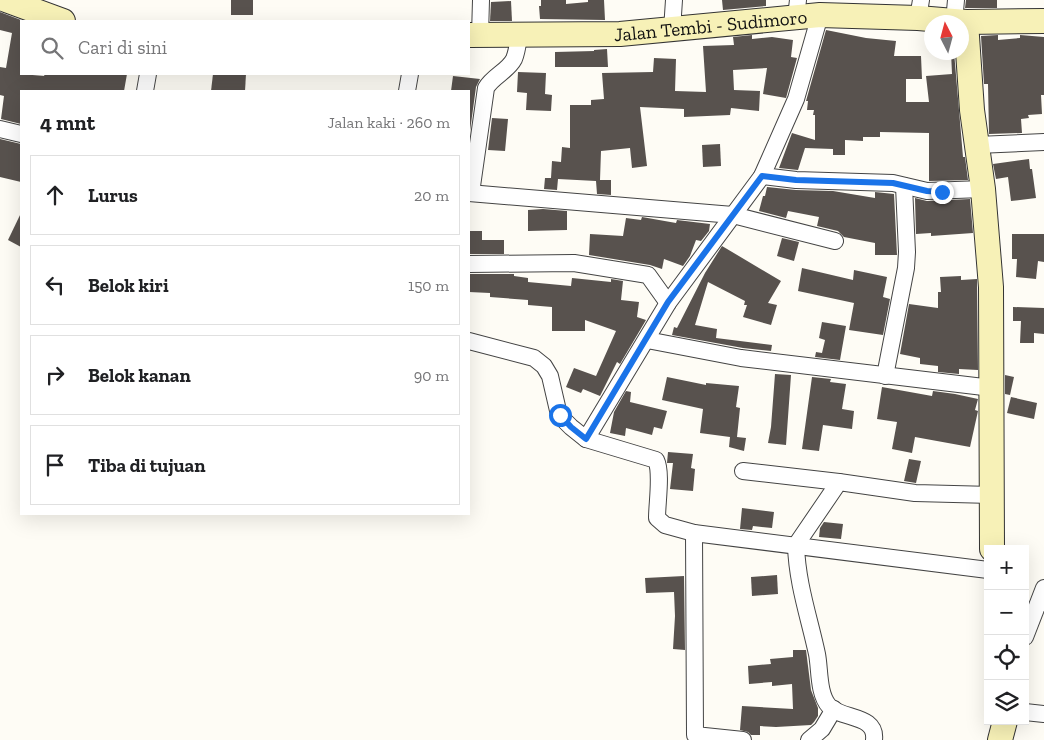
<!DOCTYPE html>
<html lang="id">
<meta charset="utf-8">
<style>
:root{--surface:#fff;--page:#f6f6f6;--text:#202124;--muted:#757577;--line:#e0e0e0}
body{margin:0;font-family:"Zilla Slab",serif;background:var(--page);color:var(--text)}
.controls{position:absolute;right:15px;bottom:15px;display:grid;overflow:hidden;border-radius:0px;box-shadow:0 5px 20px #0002}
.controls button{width:45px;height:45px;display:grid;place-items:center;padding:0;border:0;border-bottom:1px solid var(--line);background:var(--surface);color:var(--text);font:25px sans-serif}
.compass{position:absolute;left:924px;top:15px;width:45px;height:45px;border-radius:50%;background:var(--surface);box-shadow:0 5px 20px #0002;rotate:354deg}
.stop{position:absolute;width:15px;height:15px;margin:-11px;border:4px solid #1a73e8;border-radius:50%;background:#fff}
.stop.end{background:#1a73e8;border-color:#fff;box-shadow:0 1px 5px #0008}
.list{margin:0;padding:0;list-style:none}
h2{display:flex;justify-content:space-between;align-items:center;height:65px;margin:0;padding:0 20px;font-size:21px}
h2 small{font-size:16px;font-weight:400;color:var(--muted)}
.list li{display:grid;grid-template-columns:32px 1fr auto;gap:15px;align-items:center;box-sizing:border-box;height:80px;margin:0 10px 10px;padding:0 10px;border:1px solid var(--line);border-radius:0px}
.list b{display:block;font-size:19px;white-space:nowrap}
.list em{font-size:16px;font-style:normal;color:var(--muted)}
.icon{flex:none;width:28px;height:28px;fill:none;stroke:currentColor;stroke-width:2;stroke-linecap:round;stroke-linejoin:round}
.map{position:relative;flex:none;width:1044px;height:740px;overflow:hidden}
.search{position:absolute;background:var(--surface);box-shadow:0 5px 20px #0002;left:20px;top:20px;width:450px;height:55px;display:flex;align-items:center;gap:12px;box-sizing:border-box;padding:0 18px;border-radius:0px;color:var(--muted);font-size:19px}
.panel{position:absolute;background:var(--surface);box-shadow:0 5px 20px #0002;left:20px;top:90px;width:450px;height:425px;border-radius:0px}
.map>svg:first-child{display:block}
.building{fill:#58524e}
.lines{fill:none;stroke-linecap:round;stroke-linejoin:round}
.street-casing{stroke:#444;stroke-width:18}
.secondary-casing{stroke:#333;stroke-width:26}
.street{stroke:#fff;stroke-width:16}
.secondary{stroke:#f7f1b7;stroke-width:24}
.route{stroke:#1a73e8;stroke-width:6}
.labels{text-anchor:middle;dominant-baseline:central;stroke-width:5;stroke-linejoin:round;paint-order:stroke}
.street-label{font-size:19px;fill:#111;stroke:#fff}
</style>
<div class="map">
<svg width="1044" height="740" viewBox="0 0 1044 740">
<rect width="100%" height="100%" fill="#fefcf5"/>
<g class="building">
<rect x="231" y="0" width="22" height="15"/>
<path d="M541,0H566V4L588,2V0H604L605,20L540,19L539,6H541Z"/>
<path d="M722,0H766V6L723,10Z"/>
<path d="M966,0H997V8H965Z"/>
<path d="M511,1L512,21H490L491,2Z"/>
<path d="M0,12L21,20V74L44,76L45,74H127L124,91H21V124L1,119L4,96L0,95V67L6,68L12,33L0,30Z"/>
<path d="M826,30L866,38L896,41L894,56H921L922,79H906V102H929L926,76L952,74L951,52H954L963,157H965L968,180L929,181V133L880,132V137H863V141L845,140V155H833V149L805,148L798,170L779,168L792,133L815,140V115H813L814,110H807L808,101H806Z"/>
<path d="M752,35V39L772,37L793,40L791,57L797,58L786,98L763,94L767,68L733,70L734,90L760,91L759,111L731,108L730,115L684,117V109L640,107L647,166L632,168L630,148L601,151L600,180H611V195L597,194L596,181L558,179L557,190L544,189L545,178H551L552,161L561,162L562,147L570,148V105H591V100L604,99L602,73L653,72L654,58L676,59L675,91L706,92L703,46L734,45L733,37Z"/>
<path d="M998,35V40L1020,38V35L1044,37V95H1041L1042,114L1028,115L1029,118L1021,119L1022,133L989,134L988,84H984L981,36Z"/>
<path d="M607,49L608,67H555V52L594,51V50Z"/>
<path d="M518,72L546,73L545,94L552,95L551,111L526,110L527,93L517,92Z"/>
<path d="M213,74H246L245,91H211Z"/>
<path d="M453,76L480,79L476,87L469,138V91H451Z"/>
<path d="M492,118L508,119L505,151L488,150Z"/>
<path d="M0,139L21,144V182L0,177Z"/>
<path d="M720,144L721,166L703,167L702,145Z"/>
<path d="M1029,159L1030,169H1032L1036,198L1011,201L1008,177L996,179L993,164Z"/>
<path d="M767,187L796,190L833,191L875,198V192L894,194L897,255H875V243L844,237L838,231L817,226L819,217L788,211L786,218L759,211L763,196H765Z"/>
<path d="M915,198L927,201L970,199L973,233L931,236V233L916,234Z"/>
<path d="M543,209L567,211V230L528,231V210Z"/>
<path d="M21,213V247L8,240Z"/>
<path d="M642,217L676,223L677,220L710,224L709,231L701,241L696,240L690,256L683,266L664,259L662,269L650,265L589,255L590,234L623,236L626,218L641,220Z"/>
<path d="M469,231H482V240H504V254H469Z"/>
<path d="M1012,234H1044V262L1038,261L1036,279L1016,277L1017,259H1012Z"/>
<path d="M782,238L799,242L794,261L777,256Z"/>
<path d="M722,246L781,281L768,303L777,305L771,325L743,317L747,305H744L745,301L708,282L695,325L717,329L716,338L772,345L771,351L743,348L672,335L674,327L677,328L705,273Z"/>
<path d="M802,268L853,280L854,270L887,277L883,297L890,299L883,335L849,330L854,303L798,291Z"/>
<path d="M469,274H514V276L528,278V282L571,286L572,278L611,282V279L623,281L621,300L639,302L637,317L646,320L620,364L617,362L600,396L583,389L581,393L566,387L574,368L596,376L616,331L585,320V331H552V307L528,305V300L490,297V293L469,292Z"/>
<path d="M961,276V280L977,279L978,370L959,369V374L938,372V366L920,364V358L900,354L909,304L938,308V292H941L940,277Z"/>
<path d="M1013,307L1044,308V334L1034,333V343H1020L1021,321H1013Z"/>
<path d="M822,322L846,326L840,360L815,357L816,352L822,353L825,340L819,338Z"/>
<path d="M775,374L791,375L786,445L768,443L771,427Z"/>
<path d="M1005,375L1014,377L1010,395L1005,394Z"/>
<path d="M667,377L706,385V383L739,386L736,407L740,408L737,437L746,438L744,451L729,447L730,437L700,433L703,409L662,400Z"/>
<path d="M812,377L831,379L830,382L846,384L842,409L854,411L852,429L823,425L819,451L802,449Z"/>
<path d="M882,387L932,396L933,391L955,394L978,399L975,410L978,411L970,447L915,437L912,453L892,449L897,422L877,419Z"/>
<path d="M626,391L631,392L630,402L667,411L662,429L654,427L652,435L626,428L625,436L610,433L614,412Z"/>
<path d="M1011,397L1037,403L1034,419L1007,413Z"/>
<path d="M668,452L693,454L691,468L695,469L693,491L670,489L673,463H667Z"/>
<path d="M909,459L921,461L916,483L904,481Z"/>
<path d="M742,508L774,512L772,528L753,526L752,530L740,529Z"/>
<path d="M824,522L843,524L841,539L819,537L820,528Z"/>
<path d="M777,575L778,594L752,596L751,577Z"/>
<path d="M684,576L685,650L673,649L675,616L674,592L646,593L645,578Z"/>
<path d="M793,650H806L811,690L818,708V716L814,722L811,725L776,727L760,726V735H751L748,732L740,730L742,706L793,709L792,684L772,686V682L749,684L748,666L771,664L770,659L793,657Z"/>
</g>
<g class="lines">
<g class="street-casing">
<g id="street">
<path d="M796,17L798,0"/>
<path d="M918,18L921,0"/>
<path d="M954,22L956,0"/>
<path d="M672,30L674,0"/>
<path d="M480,35L481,0"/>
<path d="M145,91L148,74"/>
<path d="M407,91L410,74"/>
<path d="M0,129L21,134"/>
<path d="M977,145L1044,142"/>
<path d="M762,176L796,180L893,183L927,191L983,189"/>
<path d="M469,193L733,215L835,241"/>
<path d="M471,193L486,88C493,76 508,71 514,59C517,52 518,43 519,36"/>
<path d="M469,264L574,263L648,275L668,303"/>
<path d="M647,340L741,358L992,388"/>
<path d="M469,341L534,358L544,366L550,376L559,415L571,427L586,439L656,460C662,472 657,503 657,518L665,525L694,533L988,570"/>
<path d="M885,376L906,268L907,252L904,186"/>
<path d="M586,439L668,303L762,176L796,99L820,15"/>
<path d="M743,471L839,482"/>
<path d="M694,533L695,735L743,740"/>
<path d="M1025,637L1044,588"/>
<path d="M1025,712L1044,714"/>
<path d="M809,740L822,729L834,709"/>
<path d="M874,740C877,714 842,720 829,706C818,694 820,669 817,654C809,617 797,583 796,545L839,482L915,493L992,495"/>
</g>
</g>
<g class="secondary-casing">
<g id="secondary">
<path d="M6,0L63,21"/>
<path d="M966,22L972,110L983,189L991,287L992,549"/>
<path id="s1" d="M469,35L620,34L820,15L918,18L966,22L1044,21"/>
<path d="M1000,740L1005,721"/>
</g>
</g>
<use href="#street" class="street"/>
<use href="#secondary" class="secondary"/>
</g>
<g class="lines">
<path class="route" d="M560,415L571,427L586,439L668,302L762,176L796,180L893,183L927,191L942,192"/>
</g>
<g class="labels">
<g class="street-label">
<text stroke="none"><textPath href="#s1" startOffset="242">Jalan Tembi - Sudimoro</textPath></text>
</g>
</g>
</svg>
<div class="controls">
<button>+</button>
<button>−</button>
<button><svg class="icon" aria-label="locate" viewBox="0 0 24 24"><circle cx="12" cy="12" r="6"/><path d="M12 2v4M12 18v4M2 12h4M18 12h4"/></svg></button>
<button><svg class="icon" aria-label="layers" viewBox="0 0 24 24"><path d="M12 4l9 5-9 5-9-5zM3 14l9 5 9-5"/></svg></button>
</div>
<svg class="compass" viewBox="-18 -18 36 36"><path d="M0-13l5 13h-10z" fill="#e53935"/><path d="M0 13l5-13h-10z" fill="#757577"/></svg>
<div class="stop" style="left:560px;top:415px"></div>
<div class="stop end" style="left:942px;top:192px"></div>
<div class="search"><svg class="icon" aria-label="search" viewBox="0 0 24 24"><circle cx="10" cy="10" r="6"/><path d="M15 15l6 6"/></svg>Cari di sini</div>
<section class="panel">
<h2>4 mnt<small>Jalan kaki · 260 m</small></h2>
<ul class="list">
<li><svg class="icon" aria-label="ahead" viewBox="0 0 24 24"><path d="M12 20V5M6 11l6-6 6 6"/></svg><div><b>Lurus</b></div><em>20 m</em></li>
<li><svg class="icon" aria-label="left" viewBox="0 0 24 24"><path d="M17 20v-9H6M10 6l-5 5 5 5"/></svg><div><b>Belok kiri</b></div><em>150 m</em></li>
<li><svg class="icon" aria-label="right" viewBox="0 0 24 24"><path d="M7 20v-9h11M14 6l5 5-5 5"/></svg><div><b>Belok kanan</b></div><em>90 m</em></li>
<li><svg class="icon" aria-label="arrive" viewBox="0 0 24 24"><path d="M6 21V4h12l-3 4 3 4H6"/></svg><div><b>Tiba di tujuan</b></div></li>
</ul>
</section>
</div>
